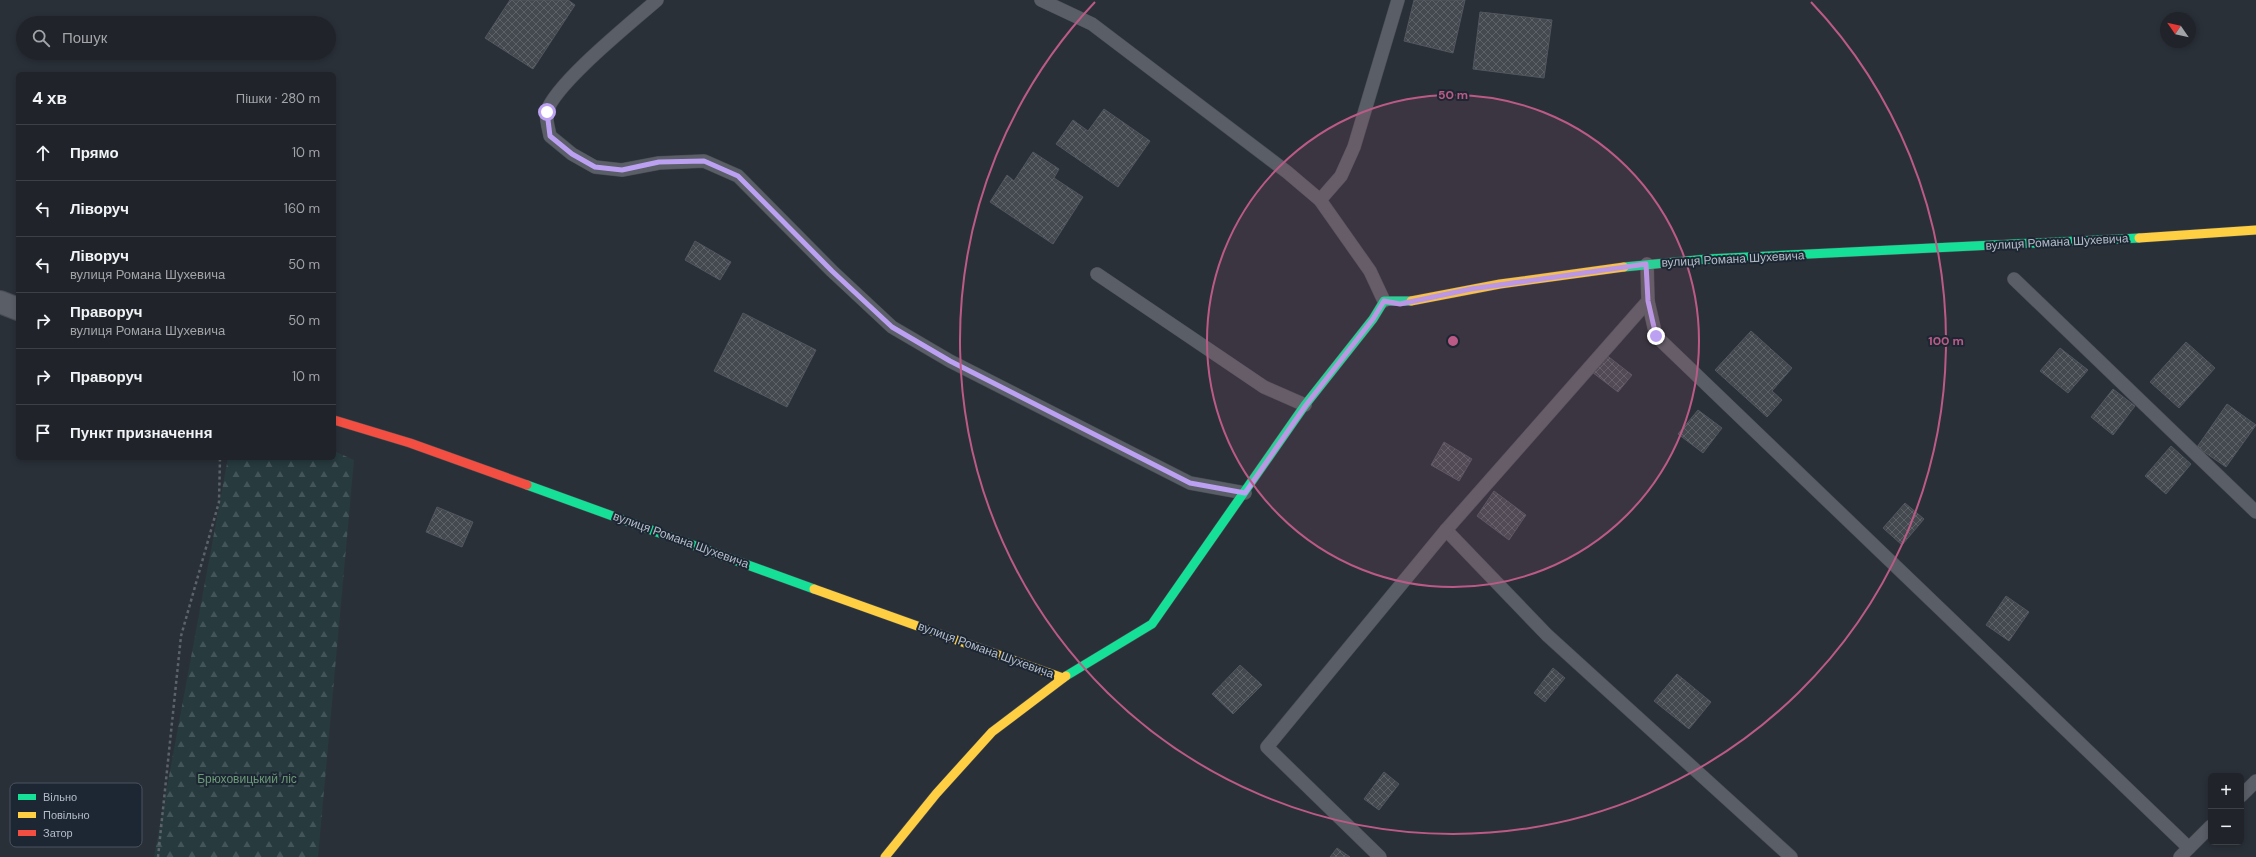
<!DOCTYPE html>
<html lang="uk">
<meta charset="utf-8">
<style>
:root{--surface:#20242a;--page:#2d3036;--text:#f1f3f6;--muted:#a2a4a8;--line:#3d4147}
body{margin:0;font-family:"DM Sans",sans-serif;background:var(--page);color:var(--text)}
.controls{position:absolute;right:12px;bottom:12px;display:grid;overflow:hidden;border-radius:6px;box-shadow:0 2px 6px #0003}
.controls button{width:36px;height:36px;display:grid;place-items:center;padding:0;border:0;border-bottom:1px solid var(--line);background:var(--surface);color:var(--text);font:20px sans-serif}
.compass{position:absolute;left:2160px;top:12px;width:36px;height:36px;border-radius:50%;background:var(--surface);box-shadow:0 2px 6px #0003;rotate:304deg}
.stop{position:absolute;width:12px;height:12px;margin:-9px;border:3px solid #bca0f2;border-radius:50%;background:#fff}
.stop.end{background:#bca0f2;border-color:#fff;box-shadow:0 1px 4px #0008}
.list{margin:0;padding:0;list-style:none}
h2{display:flex;justify-content:space-between;align-items:center;height:52px;margin:0;padding:0 16px;font-size:17px}
h2 small{font-size:13px;font-weight:400;color:var(--muted)}
.list li{display:grid;grid-template-columns:26px 1fr auto;gap:12px;align-items:center;box-sizing:border-box;height:56px;padding:0 16px;border-top:1px solid var(--line)}
.list b{display:block;font-size:15px;white-space:nowrap}
.list p{margin:0;font-size:13px;white-space:nowrap;color:var(--muted)}
.list em{font-size:13px;font-style:normal;color:var(--muted)}
.icon{flex:none;width:22px;height:22px;fill:none;stroke:currentColor;stroke-width:2;stroke-linecap:round;stroke-linejoin:round}
.map{position:relative;flex:none;width:2256px;height:857px;overflow:hidden}
.search{position:absolute;background:var(--surface);box-shadow:0 2px 6px #0003;left:16px;top:16px;width:320px;height:44px;display:flex;align-items:center;gap:10px;box-sizing:border-box;padding:0 14px;border-radius:22px;color:var(--muted);font-size:15px}
.panel{position:absolute;background:var(--surface);box-shadow:0 2px 6px #0003;left:16px;top:72px;width:320px;height:388px;border-radius:6px}
.map>svg:first-child{display:block}
.forest{fill:url(#forest-firs)}
.building{fill:url(#building-cross-hatch);stroke:#52575f}
.lines{fill:none;stroke-linecap:round;stroke-linejoin:round}
.lane-casing{stroke:#484c53;stroke-width:14}
.street-casing{stroke:#484c53;stroke-width:24}
.fast-casing{stroke:#484c53;stroke-width:10}
.slow-casing{stroke:#484c53;stroke-width:10}
.jam-casing{stroke:#484c53;stroke-width:10}
.path{stroke:#5d636a;stroke-width:2.5;stroke-dasharray:3 3;stroke-linecap:butt}
.lane{stroke:#5a5e66;stroke-width:13}
.street{stroke:#5a5e66;stroke-width:22}
.fast{stroke:#16e098;stroke-width:9}
.slow{stroke:#ffcf43;stroke-width:9}
.jam{stroke:#f24e42;stroke-width:9}
.route{stroke:#bca0f2;stroke-width:5}
.ring{fill:none;stroke:#bc5a87;stroke-width:2}
.labels{text-anchor:middle;dominant-baseline:central;stroke-width:4;stroke-linejoin:round;paint-order:stroke}
.street-label{font-size:12px;fill:#b4bcc9;stroke:#1d2633}
.park-label{font-size:12px;fill:#6b9a76;stroke:#1d2633}
.key{fill:#1d2633;stroke:#4a5360;stroke-width:1}
.key-label{font-size:11px;fill:#b4bcc9}
.centre{fill:#bc5a87;stroke:#1d2633;stroke-width:2}
.ring-label{font-size:12px;text-anchor:middle;font-weight:bold;fill:#bc5a87;stroke:#1d2633;stroke-width:4;stroke-linejoin:round;paint-order:stroke}
</style>
<div class="map">
<svg width="2256" height="857" viewBox="0 0 2256 857">
<defs>
<pattern id="forest-firs" width="22" height="20" patternUnits="userSpaceOnUse"><rect width="22" height="20" fill="#273a3e"/><path d="M5 1l3.5 6h-7zM16 11l3.5 6h-7z" fill="#445559"/></pattern>
<pattern id="building-cross-hatch" width="8" height="8" patternUnits="userSpaceOnUse"><rect width="8" height="8" fill="#444950"/><path d="M0 0l8 8M0 8l8-8" fill="none" stroke="#5d6168"/></pattern>
</defs>
<rect width="100%" height="100%" fill="#2a3038"/>
<path class="forest" d="M334,451L354,460L318,857H154L228,458H334Z"/>
<g class="building">
<path d="M510,0H568L575,5L533,69L485,38Z"/>
<path d="M1414,0H1465L1453,53L1404,41Z"/>
<path d="M1480,12L1552,20L1544,78L1473,69Z"/>
<path d="M1104,109L1150,141L1118,187L1056,144L1073,120L1088,131Z"/>
<path d="M1033,152L1059,169L1054,178L1083,197L1053,244L990,202L1007,175L1014,181Z"/>
<path d="M695,241L731,262L720,280L685,260Z"/>
<path d="M743,313L816,350L787,407L714,371Z"/>
<path d="M1751,331L1792,368L1772,391L1782,400L1767,417L1715,370Z"/>
<path d="M2186,342L2215,368L2179,408L2150,382Z"/>
<path d="M2060,348L2088,370L2068,393L2040,371Z"/>
<path d="M1605,354L1632,375L1618,392L1592,372Z"/>
<path d="M2113,389L2135,406L2113,435L2091,417Z"/>
<path d="M2227,404L2256,425L2226,467L2197,447Z"/>
<path d="M1698,410L1722,428L1703,453L1678,434Z"/>
<path d="M1444,442L1472,459L1459,481L1431,465Z"/>
<path d="M2171,446L2191,464L2166,494L2145,476Z"/>
<path d="M1494,491L1526,515L1509,540L1477,516Z"/>
<path d="M1905,503L1924,519L1902,545L1883,528Z"/>
<path d="M437,507L473,522L462,547L426,532Z"/>
<path d="M2006,596L2029,612L2009,641L1986,625Z"/>
<path d="M1240,665L1262,685L1233,714L1212,694Z"/>
<path d="M1553,668L1565,678L1545,702L1534,693Z"/>
<path d="M1677,674L1711,702L1689,729L1654,701Z"/>
<path d="M1384,772L1399,784L1379,810L1364,799Z"/>
<path d="M1337,848L1350,857H1330Z"/>
</g>
<g class="lines">
<g class="lane-casing">
<g id="lane">
<path d="M657,0C632,22 556,83 547,111C545,118 549,129 550,136L572,154L595,167L622,170L659,163L704,161L738,176L832,271L892,327L950,361L1190,483L1245,493"/>
<path d="M1041,0L1092,24L1287,172L1320,200L1370,271L1384,301"/>
<path d="M1320,200L1341,176L1354,147L1398,0"/>
<path d="M1647,264L1648,301L1446,530L1547,635L1791,857"/>
<path d="M1097,274L1264,387L1305,405"/>
<path d="M2014,279L2256,512"/>
<path d="M1648,301L1656,336L2189,848"/>
<path d="M2241,796L2256,781"/>
<path d="M1380,857L1267,747L1446,530"/>
<path d="M2180,857L2211,826"/>
</g>
</g>
<g class="street-casing">
<path id="street" d="M0,302L18,309"/>
</g>
<g class="fast-casing">
<g id="fast">
<path d="M1624,267L1707,259L2139,238"/>
<path d="M527,485L814,589"/>
<path d="M1066,676L1152,624L1305,405L1373,319L1384,301H1411"/>
</g>
</g>
<g class="slow-casing">
<g id="slow">
<path d="M2139,238L2256,230"/>
<path d="M1411,301L1500,284L1624,267"/>
<path d="M814,589L1063,678"/>
<path d="M885,857L936,794L992,732L1066,676"/>
</g>
</g>
<g class="jam-casing">
<path id="jam" d="M334,420L410,443L527,485"/>
</g>
<path class="path" d="M158,857L181,636L219,502L220,458"/>
<use href="#lane" class="lane"/>
<use href="#street" class="street"/>
<use href="#fast" class="fast"/>
<use href="#slow" class="slow"/>
<use href="#jam" class="jam"/>
</g>
<g class="lines">
<path class="route" d="M547,112L550,136L572,154L595,167L622,170L659,162L704,161L738,176L832,271L892,327L950,361L1190,483L1245,493L1306,405L1373,319L1384,301L1400,304L1471,289L1646,264L1648,301L1656,336"/>
</g>
<circle cx="1453" cy="341" r="246" fill="#bc5a87" fill-opacity=".12"/>
<g class="ring">
<circle cx="1453" cy="341" r="246"/>
<path d="M1811 2A493 493 0 1 1 1095 2"/>
</g>
<g class="labels">
<g class="street-label">
<text transform="translate(2057 242) rotate(-3)">вулиця Романа Шухевича</text>
<text transform="translate(1733 259) rotate(-3)">вулиця Романа Шухевича</text>
<text transform="translate(681 540) rotate(20)">вулиця Романа Шухевича</text>
<text transform="translate(986 650) rotate(20)">вулиця Романа Шухевича</text>
</g>
<g class="park-label">
<text x="247" y="779">Брюховицький ліс</text>
</g>
</g>
<rect x="10" y="783" width="132" height="64" rx="6" class="key"/>
<rect x="18" y="794" width="18" height="6" fill="#16e098"/>
<rect x="18" y="812" width="18" height="6" fill="#ffcf43"/>
<rect x="18" y="830" width="18" height="6" fill="#f24e42"/>
<g class="key-label">
<text x="43" y="801">Вільно</text>
<text x="43" y="819">Повільно</text>
<text x="43" y="837">Затор</text>
</g>
<circle cx="1453" cy="341" r="6" class="centre"/>
<g class="ring-label">
<text x="1453" y="99">50 m</text>
<text x="1946" y="345">100 m</text>
</g>
</svg>
<div class="controls">
<button>+</button>
<button>−</button>
</div>
<svg class="compass" viewBox="-18 -18 36 36"><path d="M0-13l5 13h-10z" fill="#e53935"/><path d="M0 13l5-13h-10z" fill="#a2a4a8"/></svg>
<div class="stop" style="left:547px;top:112px"></div>
<div class="stop end" style="left:1656px;top:336px"></div>
<div class="search"><svg class="icon" aria-label="search" viewBox="0 0 24 24"><circle cx="10" cy="10" r="6"/><path d="M15 15l6 6"/></svg>Пошук</div>
<section class="panel">
<h2>4 хв<small>Пішки · 280 m</small></h2>
<ul class="list">
<li><svg class="icon" aria-label="ahead" viewBox="0 0 24 24"><path d="M12 20V5M6 11l6-6 6 6"/></svg><div><b>Прямо</b></div><em>10 m</em></li>
<li><svg class="icon" aria-label="left" viewBox="0 0 24 24"><path d="M17 20v-9H6M10 6l-5 5 5 5"/></svg><div><b>Ліворуч</b></div><em>160 m</em></li>
<li><svg class="icon" aria-label="left" viewBox="0 0 24 24"><path d="M17 20v-9H6M10 6l-5 5 5 5"/></svg><div><b>Ліворуч</b><p>вулиця Романа Шухевича</p></div><em>50 m</em></li>
<li><svg class="icon" aria-label="right" viewBox="0 0 24 24"><path d="M7 20v-9h11M14 6l5 5-5 5"/></svg><div><b>Праворуч</b><p>вулиця Романа Шухевича</p></div><em>50 m</em></li>
<li><svg class="icon" aria-label="right" viewBox="0 0 24 24"><path d="M7 20v-9h11M14 6l5 5-5 5"/></svg><div><b>Праворуч</b></div><em>10 m</em></li>
<li><svg class="icon" aria-label="arrive" viewBox="0 0 24 24"><path d="M6 21V4h12l-3 4 3 4H6"/></svg><div><b>Пункт призначення</b></div></li>
</ul>
</section>
</div>
